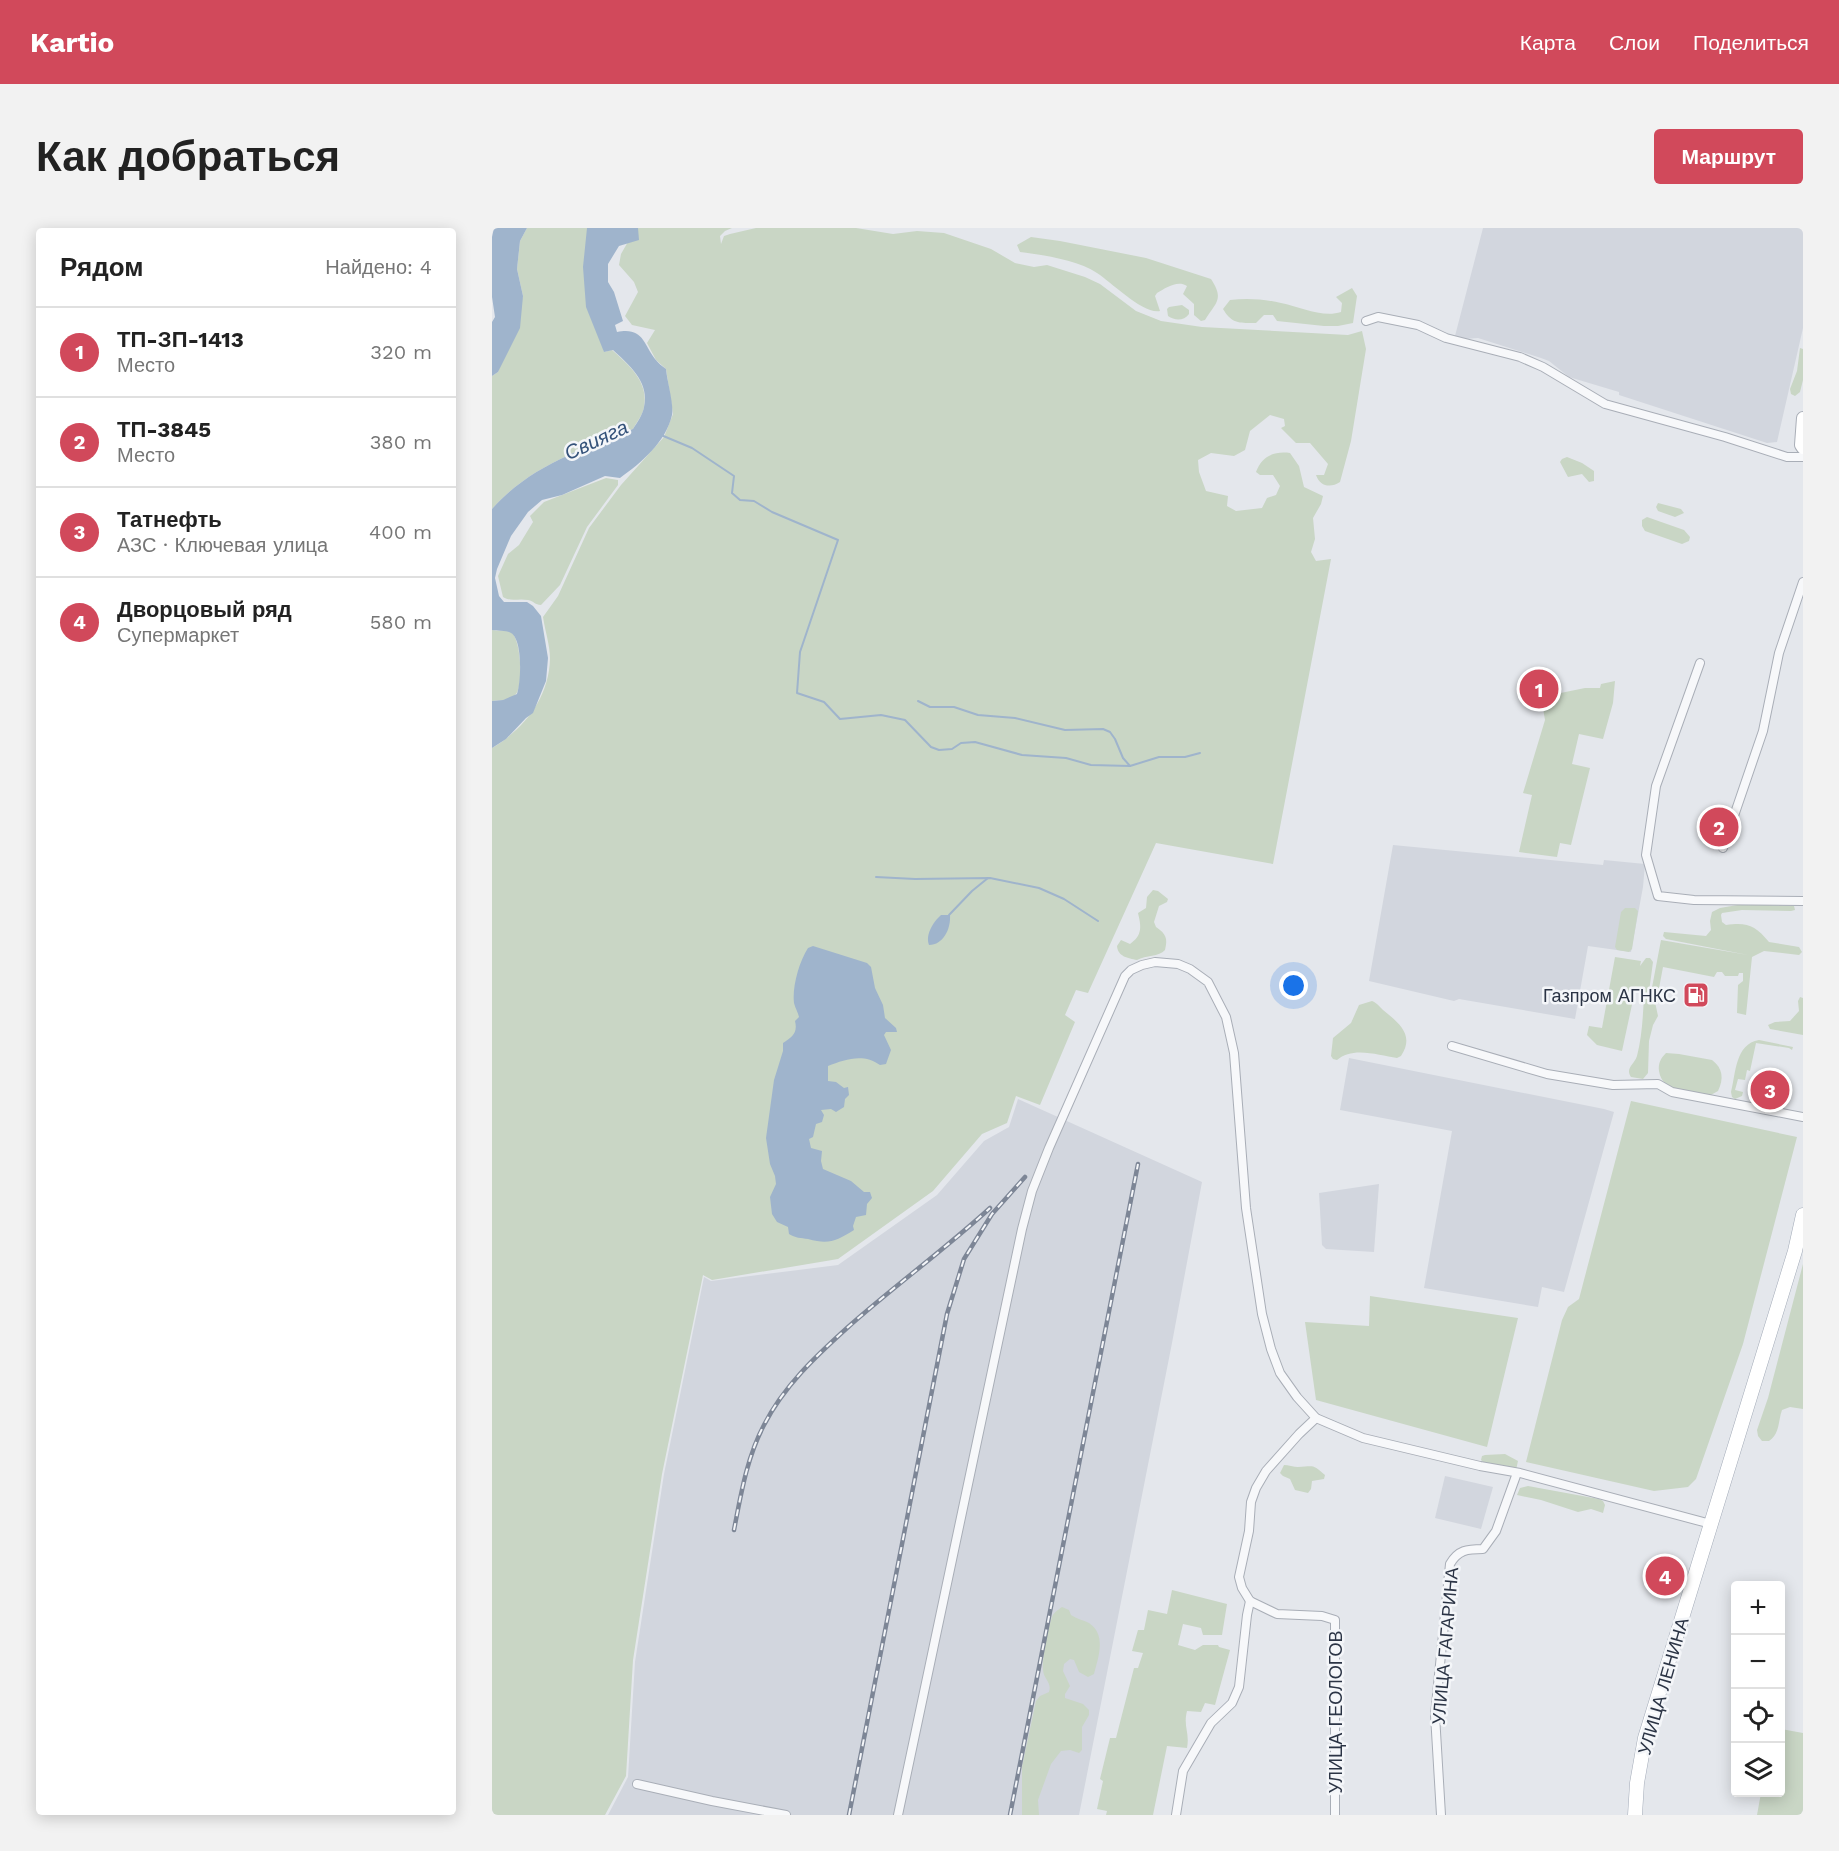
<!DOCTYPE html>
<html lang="ru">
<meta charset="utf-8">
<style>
:root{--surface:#fff;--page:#f2f2f2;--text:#222;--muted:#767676;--line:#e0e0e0;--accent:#d1495b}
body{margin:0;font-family:"Work Sans",sans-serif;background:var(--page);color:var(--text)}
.controls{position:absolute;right:18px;bottom:18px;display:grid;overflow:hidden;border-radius:6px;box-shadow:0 3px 15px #0003}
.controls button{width:54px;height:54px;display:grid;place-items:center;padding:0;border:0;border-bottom:2px solid var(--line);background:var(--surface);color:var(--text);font:30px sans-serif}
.you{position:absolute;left:802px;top:758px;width:21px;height:21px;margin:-15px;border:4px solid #fff;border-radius:50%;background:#1a73e8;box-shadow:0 0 0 9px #1a73e833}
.badge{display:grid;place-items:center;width:39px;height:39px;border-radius:50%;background:var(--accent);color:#fff;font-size:20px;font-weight:700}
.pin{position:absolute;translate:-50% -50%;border:3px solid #fff;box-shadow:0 2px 6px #0006}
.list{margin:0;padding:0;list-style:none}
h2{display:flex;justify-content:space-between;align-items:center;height:78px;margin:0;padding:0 24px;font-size:26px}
h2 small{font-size:20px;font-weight:400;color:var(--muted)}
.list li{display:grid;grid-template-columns:39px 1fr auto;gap:18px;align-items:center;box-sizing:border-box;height:90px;padding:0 24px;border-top:2px solid var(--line)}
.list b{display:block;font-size:22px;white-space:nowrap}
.list p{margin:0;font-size:20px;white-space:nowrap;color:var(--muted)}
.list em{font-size:20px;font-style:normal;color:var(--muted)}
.icon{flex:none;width:33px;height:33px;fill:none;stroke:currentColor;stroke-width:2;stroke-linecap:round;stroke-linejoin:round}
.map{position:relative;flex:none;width:1311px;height:1587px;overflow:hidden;border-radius:6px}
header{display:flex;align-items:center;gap:36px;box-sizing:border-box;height:84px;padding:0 30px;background:var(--accent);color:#fff}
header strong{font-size:28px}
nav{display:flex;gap:33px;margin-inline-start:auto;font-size:21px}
.intro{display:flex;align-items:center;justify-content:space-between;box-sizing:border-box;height:144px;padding:0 36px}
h1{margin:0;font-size:42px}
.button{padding:15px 27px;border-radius:6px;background:var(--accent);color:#fff;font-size:21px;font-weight:700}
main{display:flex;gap:36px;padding:0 36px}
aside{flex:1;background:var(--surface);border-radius:6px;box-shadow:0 3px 15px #0003}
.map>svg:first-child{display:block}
.built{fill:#d2d6de}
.green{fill:#c9d6c5}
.water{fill:#9fb4cc}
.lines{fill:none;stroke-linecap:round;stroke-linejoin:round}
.stream{stroke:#9fb4cc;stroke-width:2}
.street-casing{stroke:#a9aeb7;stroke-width:10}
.secondary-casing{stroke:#a9aeb7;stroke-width:14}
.primary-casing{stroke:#a3abb8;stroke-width:15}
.street{stroke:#f7f8fa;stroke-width:8}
.secondary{stroke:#fff;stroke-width:12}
.primary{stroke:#fff;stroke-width:14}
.rail-casing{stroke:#7d8696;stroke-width:4.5}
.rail{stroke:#f4f6f9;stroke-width:2;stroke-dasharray:7;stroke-linecap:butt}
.labels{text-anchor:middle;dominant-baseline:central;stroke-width:5;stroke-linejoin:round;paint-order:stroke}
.poi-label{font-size:18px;fill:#2b3445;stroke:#f4f6f9;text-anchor:end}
.street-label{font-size:18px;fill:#2b3445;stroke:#f4f6f9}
.water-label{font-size:20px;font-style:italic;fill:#34527a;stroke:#f4f6f9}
</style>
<header>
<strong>Kartio</strong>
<nav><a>Карта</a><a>Слои</a><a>Поделиться</a></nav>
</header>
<div class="intro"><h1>Как добраться</h1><a class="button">Маршрут</a></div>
<main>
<aside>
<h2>Рядом<small>Найдено: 4</small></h2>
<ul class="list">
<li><span class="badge">1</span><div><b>ТП-ЗП-1413</b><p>Место</p></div><em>320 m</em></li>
<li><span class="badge">2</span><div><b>ТП-3845</b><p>Место</p></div><em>380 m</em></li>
<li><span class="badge">3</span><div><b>Татнефть</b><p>АЗС · Ключевая улица</p></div><em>400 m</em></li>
<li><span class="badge">4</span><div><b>Дворцовый ряд</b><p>Супермаркет</p></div><em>580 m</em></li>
</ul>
</aside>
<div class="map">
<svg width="1311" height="1587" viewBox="0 0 1311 1587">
<rect width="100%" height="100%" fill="#e4e7ec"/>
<g class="built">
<path d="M991,0H1311V100L1285,214L1275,215L1127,167V164L1077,149L1057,133L1049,130L986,110L972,111L963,108Z"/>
<path d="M901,617L1111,637L1112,632L1153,636L1151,659L1139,724L1096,718L1083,791L967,771L962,773L877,753Z"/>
<path d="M857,830L1112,881L1122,884L1072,1064L1050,1059L1046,1079L932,1060L960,903L848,882Z"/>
<path d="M526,871L710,954L680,1115L587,1587H116L136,1549L143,1434L172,1246L212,1049L219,1053L346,1037L445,967L492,913L517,899Z"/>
<path d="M887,956L882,1024L834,1021L830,1017L827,965Z"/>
<path d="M953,1248L1001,1259L989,1301L943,1290Z"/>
</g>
<g class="green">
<path d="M35,0H95L112,124L120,122C137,137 157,154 152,179C151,186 145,194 141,201C90,221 38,238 0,281V148L6,144L31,68L25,41L28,13Z"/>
<path d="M140,0H240L233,3L228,8L229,16L232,8L238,6L264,0H364L401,6L425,3L452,5L499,21L523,35L542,39L555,37L593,49L608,56L644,83L669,93L710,99L856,107L870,103L874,121L859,213L848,254C839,260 828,259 824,247H832L836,236L818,215H804L789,200L793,198L792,191L778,187L758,203L753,222L742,228L719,225L706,232L707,244L714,263L736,268L735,278L744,283L770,280L775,270L784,267L788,258L781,247H768L764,244C770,228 782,223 798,225L807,238L812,259L831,268L829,276L821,290L823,311L819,324L824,333L839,331L781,636L664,615L596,765L584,762L573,787L583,794L548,877L524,868L515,895L490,906L441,963L346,1031L220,1052L211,1047L170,1246L141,1432L134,1548L113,1587H0V520C32,501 57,470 58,431C58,417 53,403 51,389L66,368L97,300L129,257L172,209L181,186L174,141L164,132L155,115L163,102L140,97L133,88L146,64L142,54L127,37L129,26L141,5Z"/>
<path d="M539,9L568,13L654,30L719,51C733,72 723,75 713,92L709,93L702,87V76L691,66L695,58C685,52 674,60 665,65L663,68L668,83C652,87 619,54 605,45C586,32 551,27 528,24L525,17Z"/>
<path d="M860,60L865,68L861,95L846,98H832L785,93L781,87H772L764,95C747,95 740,96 731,81L738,72C755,70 772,71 789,75C808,79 831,90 849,84L850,75L844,69Z"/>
<path d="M690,77L697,82V86C692,93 683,93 676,88L675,81L677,79Z"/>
<path d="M1308,120L1311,121V152L1308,164L1303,168L1299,166L1298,161L1305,143Z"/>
<path d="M1075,229L1090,235L1102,243V253L1097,254L1090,246L1076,249L1068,234L1070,231Z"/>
<path d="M114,250L126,252V257L95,299L68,357L49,377C43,377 42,373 36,372C26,370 19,374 11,369L6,348L16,326L27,317L41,294L38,288L52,274Z"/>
<path d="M1166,275L1189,281L1192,285L1183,289L1166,283L1164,279Z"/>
<path d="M1155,289L1192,302L1198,309L1197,313L1190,316L1153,303L1150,298V292Z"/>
<path d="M0,402C5,403 14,402 19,404C29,410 32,460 23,467C17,473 7,472 0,473Z"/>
<path d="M1123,453L1121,475L1111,511L1087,506L1080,536L1098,540L1079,617L1068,615L1065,629L1027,624L1040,567L1031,565L1053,492L1049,469L1093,460H1108L1109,456Z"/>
<path d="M661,662L666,663L676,671L675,674L667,678L662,694L664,699C674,706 676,710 673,722C667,729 654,727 645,732C636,730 626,729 625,718L629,712L638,716C651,707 649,698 646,685L654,680L655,669Z"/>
<path d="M1251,676L1302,678L1303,682L1299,683L1250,682L1230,685L1229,687L1230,694L1234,697C1255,694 1263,697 1277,714L1307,719L1310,724L1307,727L1272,723L1260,729L1254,787L1245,785L1246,757L1251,753V745H1247L1246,748H1233L1230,744H1225L1222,749L1171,739L1165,771L1158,770L1169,712L1256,727L1174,711L1171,708L1172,704L1214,708L1219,702L1218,693L1220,684L1228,680Z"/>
<path d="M1133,680H1143L1146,683L1140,721L1137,724L1125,722L1123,719L1129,684Z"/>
<path d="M1123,729L1149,733L1148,738L1154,730H1158L1161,734L1156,771L1163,774L1166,788L1161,797L1157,813L1156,845L1151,851L1139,849C1133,840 1142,837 1145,828C1150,809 1151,787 1152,768L1145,763L1144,758L1130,823L1105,817L1095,807L1097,798L1110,800Z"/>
<path d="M1308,769L1311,770V807L1278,801L1276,797L1283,794L1298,793L1307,783L1306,773Z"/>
<path d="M880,773C885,775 887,778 891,782C907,795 923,807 909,828L905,830C887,827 860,818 845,832L841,831L839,828L841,810L859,795L867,777Z"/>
<path d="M1267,812L1301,819L1300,822L1297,820L1264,815L1258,843L1255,842L1253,852L1246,851L1243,862L1251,864L1250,868L1243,871L1240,869L1239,864C1244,845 1243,816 1267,812Z"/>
<path d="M1174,825L1187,826L1220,832C1231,840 1232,851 1226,863L1217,868C1200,865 1170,865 1167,843C1166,835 1169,830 1174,825Z"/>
<path d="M1139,873L1305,909L1251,1116L1204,1251L1196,1259L1162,1263L1034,1234L1070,1092L1076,1079L1087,1071Z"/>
<path d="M1311,1036V1181L1298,1179L1290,1182C1286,1193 1288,1206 1277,1213H1270L1266,1208L1265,1202L1276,1170Z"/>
<path d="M878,1068L1026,1090L995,1219L824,1172L813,1094L877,1098Z"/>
<path d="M1013,1226L1026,1233L1024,1242L992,1235L989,1232L990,1228L993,1227Z"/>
<path d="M792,1237C796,1237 802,1239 806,1239C822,1238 821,1236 833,1247L832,1251L820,1253L819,1261L816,1265L803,1262L798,1251L791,1248L788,1245Z"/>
<path d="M1036,1258L1107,1271L1111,1273L1113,1277L1111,1285L1099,1281L1086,1284L1049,1272L1025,1267L1028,1260Z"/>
<path d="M680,1362L735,1376L730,1407H711L709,1400L691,1396L686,1417L703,1422L711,1417H726L727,1419L738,1422L723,1477L713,1475L709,1484L695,1483C691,1499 698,1504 695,1520L675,1518L661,1587H614L615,1583L605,1581L611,1553L608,1551L618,1510H624L642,1440H646L651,1425L640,1423L646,1402H652L656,1382L675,1386Z"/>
<path d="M570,1379L577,1382L579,1387C585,1391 591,1392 597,1395C615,1407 606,1430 602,1446L596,1449L587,1444L582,1432L578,1431L572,1436L571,1443L578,1458L573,1466V1470L591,1476L597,1482V1487L590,1499V1522L587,1525L578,1522L569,1523L559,1536L546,1572L547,1587H530V1539L544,1473L548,1468L557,1464C560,1454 552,1452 551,1442C550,1430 556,1401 560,1389C562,1384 566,1382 570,1379Z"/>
<path d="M1289,1501L1311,1505V1587H1265L1269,1565L1288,1564Z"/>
</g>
<g class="water">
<path d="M2,0H35L28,13L25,41L31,68L28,100L6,144L0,148V94L3,89L0,69V9Z"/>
<path d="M95,0H146L147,12L127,18L116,36V54L122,64L131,93L123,97L125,104C151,99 151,115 163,131C166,135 170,138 174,141C175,153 182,176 180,187C174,214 149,235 128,250L113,248L70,267L50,272L36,284L19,308L5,341L3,350L7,368L12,374H35L41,378L49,388L56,430L54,453L41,485L34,490L14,511L0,520V473L11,472L25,466C29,454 31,412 19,405C15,402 5,403 0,402V281C38,238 90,221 141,201C145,195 151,186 152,179C158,154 137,137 121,122L112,124L94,79L91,39Z"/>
<path d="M449,687H458C459,701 451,717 437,717C433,707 441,694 449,687Z"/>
<path d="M321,718L375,735L379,739L383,760L391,777L393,790L404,800L405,804H394L392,807L399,822L394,836L388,837C372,825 353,831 336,838V853L344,854L352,860L356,859L357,867L353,871L352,879L344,884L339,881L329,882L332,887L330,894L324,896L321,909L317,911L319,920L330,923L329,933L331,941L359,953L372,964H378L380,970L375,976L374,987L364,989L361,998L362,1002C344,1013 337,1017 316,1011C309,1010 303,1010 297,1006L296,999L285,994L280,986L278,969L284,956L283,948L278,936L274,910L282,852L291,823V815C300,809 306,805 303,793L307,789C306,784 303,780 302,775C300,759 307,734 316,720Z"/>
</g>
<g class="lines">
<g class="stream">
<path d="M169,207L200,220L242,248L240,265L248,272L262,273L280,284L346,312L308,424L305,465L332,474L348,491L389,487L413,492L439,519L447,522L460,521L469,515L483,514L530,527L574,530L599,537L638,538L667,529H693L708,525"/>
<path d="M426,473L438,479H462L486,487L523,490L573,502L611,501L618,504L623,511L631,530L638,538"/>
<path d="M384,649L423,651L498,650L547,660L572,671L606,693"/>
<path d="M457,687L480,663L496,650"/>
</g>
<g class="street-casing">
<g id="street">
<path d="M874,93L886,89L926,97L954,110L1028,129L1051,139L1113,176L1233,209L1295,229H1311"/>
<path d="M1208,435L1164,558L1154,627L1166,668L1202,672L1311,673"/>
<path d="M1231,620L1271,503L1287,425L1311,354"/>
<path d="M960,818L1055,846L1121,857L1166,856L1180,864L1311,889"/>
<path d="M824,1190L807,1206L774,1243L764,1260L759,1274L757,1303L747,1349L750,1360L758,1373L785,1386L830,1388L843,1392V1587"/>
<path d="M145,1556L220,1573L294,1587"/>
<path d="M406,1587L530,1001L540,963L557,920L633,748L639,742L650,737L663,734L686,736L698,741L716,754L734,789L742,825L754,980L770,1086L779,1121L788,1145L805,1169L824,1190L871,1210L988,1238L1028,1245L1219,1296"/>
<path d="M684,1587L691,1543L719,1495L740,1475L747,1459L755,1387L758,1373"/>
<path d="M949,1587L943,1487L958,1336C966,1322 975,1321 991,1321L1004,1303L1025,1245"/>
</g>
</g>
<g class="secondary-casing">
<path id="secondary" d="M1311,190L1309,217L1311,220"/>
</g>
<g class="primary-casing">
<path id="primary" d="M1143,1587L1145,1555L1153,1510L1303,1023L1311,987"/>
</g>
<use href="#street" class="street"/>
<use href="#secondary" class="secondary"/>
<use href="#primary" class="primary"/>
<g class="rail-casing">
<g id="rail">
<path d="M242,1302C249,1266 255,1229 272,1197C292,1158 323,1129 355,1100C401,1059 452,1022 498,980"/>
<path d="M357,1587L455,1086L472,1031L500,986L533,949"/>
<path d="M518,1587L646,936"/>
</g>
</g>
<use href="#rail" class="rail"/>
</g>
<defs>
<g id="fuel-square" transform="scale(1.35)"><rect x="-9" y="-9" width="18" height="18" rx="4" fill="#d1495b" stroke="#f4f6f9"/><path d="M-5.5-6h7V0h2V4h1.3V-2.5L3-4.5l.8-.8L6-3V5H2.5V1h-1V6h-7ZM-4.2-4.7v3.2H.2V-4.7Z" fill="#fff"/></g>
</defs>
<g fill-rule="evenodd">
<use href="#fuel-square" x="1204" y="767"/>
</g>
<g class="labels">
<g class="poi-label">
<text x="1184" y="767">Газпром АГНКС</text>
</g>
<g class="street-label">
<text transform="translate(953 1418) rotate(-85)">УЛИЦА ГАГАРИНА</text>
<text transform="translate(1171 1458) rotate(-74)">УЛИЦА ЛЕНИНА</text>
<text transform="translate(843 1484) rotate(-90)">УЛИЦА ГЕОЛОГОВ</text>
</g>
<g class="water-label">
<text transform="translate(104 212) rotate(-25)">Свияга</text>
</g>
</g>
</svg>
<div class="controls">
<button>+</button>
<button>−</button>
<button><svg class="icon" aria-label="locate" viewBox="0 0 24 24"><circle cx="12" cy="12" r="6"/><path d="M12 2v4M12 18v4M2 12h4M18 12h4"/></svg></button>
<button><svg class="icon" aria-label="layers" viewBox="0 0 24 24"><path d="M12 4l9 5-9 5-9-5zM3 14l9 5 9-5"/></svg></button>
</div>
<div class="you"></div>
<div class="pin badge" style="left:1047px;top:461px">1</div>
<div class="pin badge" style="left:1227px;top:599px">2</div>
<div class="pin badge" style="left:1278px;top:862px">3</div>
<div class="pin badge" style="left:1173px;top:1348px">4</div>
</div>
</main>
